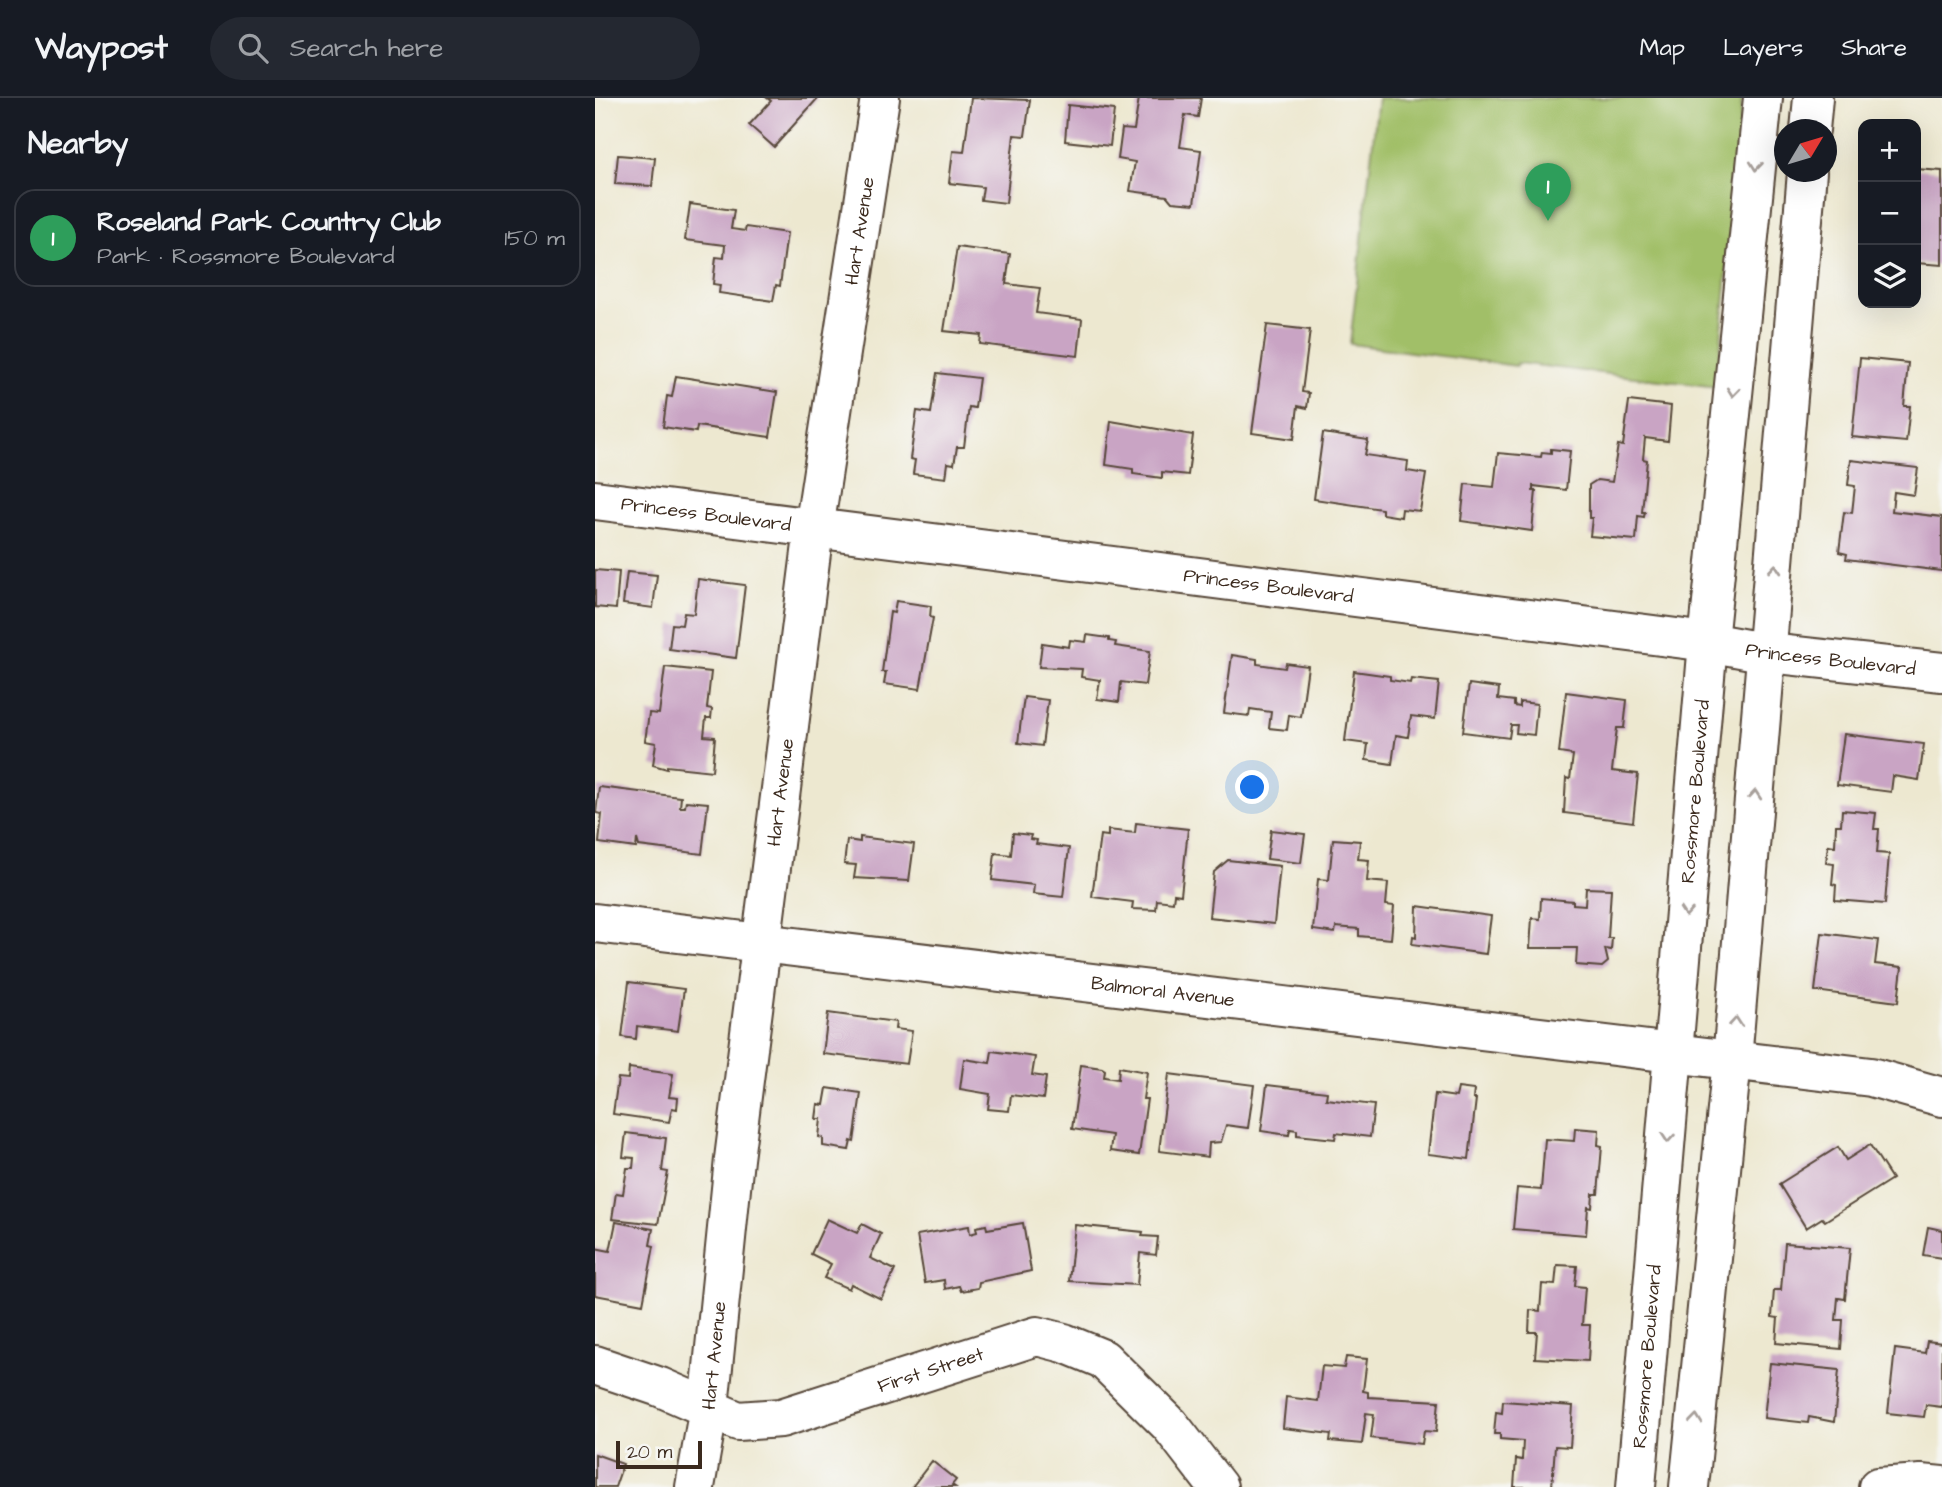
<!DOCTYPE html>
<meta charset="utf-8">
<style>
:root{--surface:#171b24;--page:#242831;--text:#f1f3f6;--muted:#9ea1a6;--line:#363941;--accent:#2563eb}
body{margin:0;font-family:"Architects Daughter",sans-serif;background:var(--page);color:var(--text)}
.controls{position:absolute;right:21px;top:21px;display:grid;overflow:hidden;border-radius:14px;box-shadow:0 7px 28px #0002}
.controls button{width:63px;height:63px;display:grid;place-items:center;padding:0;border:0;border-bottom:2px solid var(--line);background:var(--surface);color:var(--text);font:35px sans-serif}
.compass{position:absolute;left:1179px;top:21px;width:63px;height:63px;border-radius:50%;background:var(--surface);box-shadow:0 7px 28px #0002;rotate:52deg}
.scale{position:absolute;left:21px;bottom:18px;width:86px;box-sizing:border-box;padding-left:7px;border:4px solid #3b2a1e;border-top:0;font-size:19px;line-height:24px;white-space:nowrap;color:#3b2a1e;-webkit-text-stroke:5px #f6f6f2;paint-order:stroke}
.you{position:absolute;left:658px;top:690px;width:24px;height:24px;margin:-18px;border:5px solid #fff;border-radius:50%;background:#1a73e8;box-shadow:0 0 0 10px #1a73e833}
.badge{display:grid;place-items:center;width:46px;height:46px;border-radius:50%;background:var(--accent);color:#fff;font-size:23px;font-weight:700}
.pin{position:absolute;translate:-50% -58px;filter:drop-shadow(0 2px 4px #0008)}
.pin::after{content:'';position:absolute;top:37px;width:24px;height:21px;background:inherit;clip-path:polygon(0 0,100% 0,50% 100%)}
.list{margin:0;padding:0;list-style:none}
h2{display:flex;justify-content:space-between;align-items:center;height:91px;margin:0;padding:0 28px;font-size:30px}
h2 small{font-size:23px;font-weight:400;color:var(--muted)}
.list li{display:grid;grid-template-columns:46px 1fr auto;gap:21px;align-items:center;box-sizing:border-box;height:98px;margin:0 14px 14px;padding:0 14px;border:2px solid var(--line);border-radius:21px}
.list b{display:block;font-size:26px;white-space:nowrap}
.list p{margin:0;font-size:23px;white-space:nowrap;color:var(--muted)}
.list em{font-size:23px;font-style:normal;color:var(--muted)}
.icon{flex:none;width:38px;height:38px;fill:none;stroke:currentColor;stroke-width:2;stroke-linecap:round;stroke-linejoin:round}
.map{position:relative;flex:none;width:1347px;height:1389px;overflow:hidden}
header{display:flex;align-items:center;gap:42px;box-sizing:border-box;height:98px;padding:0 35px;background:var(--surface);border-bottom:2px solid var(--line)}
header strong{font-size:33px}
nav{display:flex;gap:38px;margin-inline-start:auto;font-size:24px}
.search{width:490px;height:63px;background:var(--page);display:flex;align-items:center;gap:18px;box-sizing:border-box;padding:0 24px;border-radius:38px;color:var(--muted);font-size:26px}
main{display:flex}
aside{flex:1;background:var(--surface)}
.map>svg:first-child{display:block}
.green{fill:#a1bf67;stroke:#6e7442;stroke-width:2}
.building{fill:#c9a4c4}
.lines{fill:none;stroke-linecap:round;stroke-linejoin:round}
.minor-casing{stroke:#564639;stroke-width:42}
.minor{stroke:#fff;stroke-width:38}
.oneway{stroke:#a79f9a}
.labels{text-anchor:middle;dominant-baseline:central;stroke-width:5;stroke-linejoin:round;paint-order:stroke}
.street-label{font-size:19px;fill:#3b2a1e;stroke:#f6f6f2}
</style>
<header>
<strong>Waypost</strong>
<div class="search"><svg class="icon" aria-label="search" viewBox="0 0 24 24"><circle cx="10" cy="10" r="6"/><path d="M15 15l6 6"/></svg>Search here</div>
<nav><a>Map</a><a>Layers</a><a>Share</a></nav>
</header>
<main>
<aside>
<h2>Nearby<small></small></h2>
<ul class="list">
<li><span class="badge" style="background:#2e9e5b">1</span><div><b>Roseland Park Country Club</b><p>Park · Rossmore Boulevard</p></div><em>150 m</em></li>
</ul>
</aside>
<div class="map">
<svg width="1347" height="1389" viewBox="0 0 1347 1389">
<rect width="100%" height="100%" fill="#f6f6f2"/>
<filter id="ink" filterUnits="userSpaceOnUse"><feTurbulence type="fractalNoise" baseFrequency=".0143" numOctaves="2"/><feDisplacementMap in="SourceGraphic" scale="14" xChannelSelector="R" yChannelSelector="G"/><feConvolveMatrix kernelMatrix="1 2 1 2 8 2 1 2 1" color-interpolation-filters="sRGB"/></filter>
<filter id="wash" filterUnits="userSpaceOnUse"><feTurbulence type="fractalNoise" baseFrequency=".00686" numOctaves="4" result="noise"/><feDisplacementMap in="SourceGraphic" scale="28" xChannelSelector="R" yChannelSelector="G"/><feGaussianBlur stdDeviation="1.57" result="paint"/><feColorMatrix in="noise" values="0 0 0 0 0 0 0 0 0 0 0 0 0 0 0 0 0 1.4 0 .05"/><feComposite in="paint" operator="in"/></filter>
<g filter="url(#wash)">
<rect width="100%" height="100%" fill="#ede8d0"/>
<path class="green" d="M783,0H1147L1122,289L922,265L921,268L755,246Z"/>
<g id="blocks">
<g class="building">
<path d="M172,0H223L179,49L154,27L176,3Z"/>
<path d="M376,0L435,2L430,38L419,37L411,105L386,102L388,89L354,85L358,53L369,54Z"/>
<path d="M544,0H606L603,19L590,17L585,49L606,52L599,106L577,104L572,98L535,93L540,64L523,61L527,31L539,32Z"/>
<path d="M473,7L519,12L515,48L470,43Z"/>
<path d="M23,57L60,60L57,88L20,86Z"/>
<path d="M1321,71L1347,73V167L1321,165Z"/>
<path d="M95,106L139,112L136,131L150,133L151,129L192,135L185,188L181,187L178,203L124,195L125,187L118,186L121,159L129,160L130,147L90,142Z"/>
<path d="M362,149L415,156L411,186L445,190L441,215L487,221L483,258L385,246L386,237L349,233Z"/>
<path d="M672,227L715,232L707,294L714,295L712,310L703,308L699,341L657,335Z"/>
<path d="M1265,260L1313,265L1309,308H1315L1311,344L1257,339Z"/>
<path d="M342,275L384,280L380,310L374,309L369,349H362L359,366L353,365L351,380L318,376L320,362L315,361L322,313L336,315Z"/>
<path d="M81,278L182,294L175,339L102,328L101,334L68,329L72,298L77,299Z"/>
<path d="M1034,303L1076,308L1073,343L1050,340L1048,361L1052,362L1047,414H1050L1049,419L1043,418L1041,442L995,438L997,420H994V387L1002,382L1017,384L1023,347L1028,348Z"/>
<path d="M516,323L598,337L593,377L567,374V380L538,376V371L511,367Z"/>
<path d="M728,335L773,342L770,357L813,363L812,373L831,376L825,413L807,411L806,419L787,416V411L719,401Z"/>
<path d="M956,351L975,353L971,392L938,388V393H941L937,433L866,423L870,386L899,389L903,355L946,359L947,354L956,355Z"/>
<path d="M1256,362L1323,370L1319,397L1299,394L1297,413L1347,419V473L1251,461L1252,456L1244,454L1249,414L1257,415L1260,388L1253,387Z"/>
<path d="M0,472L24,474L21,511L0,509Z"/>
<path d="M32,474L62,477L58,510L28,506Z"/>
<path d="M103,481L150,487L141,560L74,551L77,526L87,527L89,515L99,516Z"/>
<path d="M301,503L336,508L335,519L338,520L325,591L289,586L291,574H287L295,514L299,515Z"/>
<path d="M492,537L514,540V543L521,544L520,548L555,553L550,587L526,584L524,604L502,601L505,582L486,579L487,571L444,569L447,545L474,549L475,542L491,544Z"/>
<path d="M637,557L662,561V566L690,570L691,565L713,568L706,619L694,617L692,632L674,630L676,614L655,611L654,618L629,615Z"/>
<path d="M70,569L116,574L112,610L117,611L116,620H111L109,638L120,639L117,673L72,668V671L58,667L61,645L50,643L54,615L64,616Z"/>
<path d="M759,573L795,578V582L815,585L816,581L844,584L840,621L816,618L813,639L801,637L797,666L771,662L773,646L750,643Z"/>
<path d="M874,586L904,590L903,601L919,603V608L925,609V604L942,606L939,637L921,635L922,627H916L914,640L868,634Z"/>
<path d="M971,594L1032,602L1029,630H1022L1017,673L1043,676L1038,724L969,715L971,680L975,681L978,657L964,655Z"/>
<path d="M429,599L453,602L447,648L423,645Z"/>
<path d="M1249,636L1329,646L1324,682L1298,678L1296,694L1242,687Z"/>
<path d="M4,689L86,699L85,709H90L91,703L113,705L107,756L44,748L42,741L41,750L4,745L7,716L1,715Z"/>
<path d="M1247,712L1281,715L1279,731H1284L1282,755L1294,756L1290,806L1240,802L1241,787L1237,786L1239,766L1231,765L1233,747L1240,748L1241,727H1246Z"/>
<path d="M541,725L593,731L586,797L579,796L578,804L562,802L561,812L537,811L538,804L497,799L505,737L513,738V732L540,735Z"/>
<path d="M676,732L710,736L706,765L672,761Z"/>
<path d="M418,735L436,737L435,741L442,742L441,746L474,750L468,799L438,796L439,787L397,782L400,755L416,757Z"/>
<path d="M265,739L319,746L314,783L259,780L261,767L249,766L252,742L265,744Z"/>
<path d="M738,741L765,743L763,761L774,762L772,783L793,785L791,807L799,808L796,841L764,838V831L741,829L740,835L718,832L723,781L734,782Z"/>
<path d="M633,762L685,768L679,826L614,819L619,774Z"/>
<path d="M991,790L1016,791L1013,840H1017L1016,852L1010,851L1013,864L1007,869L981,867L982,850H935L937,820L945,821L946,800L978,803V806L990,807Z"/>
<path d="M822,808L896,818L891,856L817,846L818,838L821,839Z"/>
<path d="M1227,835L1283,842L1280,866L1307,869L1303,904L1220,893Z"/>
<path d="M34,884L89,891L83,933L42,928L41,941L27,939Z"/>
<path d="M233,915L301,924L300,931L317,933L312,966L228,956Z"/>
<path d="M397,953L440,959L437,977L451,979L448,1001L416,997L414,1013L393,1011L395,996L365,991L369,961L395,965Z"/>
<path d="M486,967L507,970L510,972L509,979L523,981L524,969L552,974L548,1001H552L544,1057L515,1053L517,1037L477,1031Z"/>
<path d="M34,970L78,976L74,999L83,1000L82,1011L77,1010L74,1024L18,1016L23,980L33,981Z"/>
<path d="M574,976L659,987L653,1030L631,1027L626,1044L614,1045L613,1059L564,1053Z"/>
<path d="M672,987L732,994L731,1001L779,1007L775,1039L741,1035L740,1041L702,1037V1032L695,1031L694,1037L666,1033Z"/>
<path d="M232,990L266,995L259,1044L256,1043L254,1052L228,1048V1040L224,1039L226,1021H221L223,1006L229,1007Z"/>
<path d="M863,990L879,992L878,1001H881L874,1061L833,1056L840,996L861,999Z"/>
<path d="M980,1030L1004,1032L1003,1047L1007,1048L1003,1096H998L997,1110L993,1109L991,1137L918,1131L922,1090L946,1092L950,1041L979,1043Z"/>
<path d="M31,1035L71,1040L67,1073L73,1074L63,1126L17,1121L21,1095L28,1096L32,1070H38L39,1060L28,1059Z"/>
<path d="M1275,1047L1297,1081L1230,1123L1227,1120L1211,1130L1184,1086L1243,1049L1251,1062Z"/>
<path d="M232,1121L262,1135L267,1126L286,1136L275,1160L300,1172L286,1201L256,1186L254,1191L229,1180L236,1166L216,1156Z"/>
<path d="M21,1124L58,1131L55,1147L59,1148L48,1206L0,1197V1150L15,1153Z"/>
<path d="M428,1125L436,1173L384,1184L383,1190L366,1193L364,1188L350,1191L349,1182L330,1185L322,1137L374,1128L375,1136L382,1134L381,1129L391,1127L392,1131Z"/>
<path d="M480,1127L548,1134L547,1138L563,1139L561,1157L545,1155L542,1187L474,1183Z"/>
<path d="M1333,1129L1347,1132V1160L1328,1157Z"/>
<path d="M1190,1145L1255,1150L1250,1201L1243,1200L1241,1222H1248L1246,1251L1181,1245L1183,1220L1177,1219L1179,1192H1186Z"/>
<path d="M962,1167L982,1168L980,1188L990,1189L987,1227H995L993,1263L940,1260L942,1234H934L935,1212L945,1213L947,1186L960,1187Z"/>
<path d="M1332,1243L1347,1245V1309L1331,1307L1329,1319L1293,1315L1300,1251L1330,1255Z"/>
<path d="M751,1259L772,1261L768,1293L773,1294V1299L844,1303L841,1334L829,1333L827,1346L776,1340L779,1316L771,1315L767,1346L735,1343L736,1336L688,1330L691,1299L723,1303L727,1268L749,1270Z"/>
<path d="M1175,1265L1244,1272L1239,1324L1214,1319L1213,1325L1169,1320Z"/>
<path d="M908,1303L978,1308L975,1349L960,1348L957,1389H919L921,1361L927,1362L928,1343L905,1341V1336H899L901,1314L907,1315Z"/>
<path d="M0,1356L28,1366L20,1389H0Z"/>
<path d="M337,1363L361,1382L357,1387L360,1389H317Z"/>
</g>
</g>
</g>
<g filter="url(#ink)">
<use href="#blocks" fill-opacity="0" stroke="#564639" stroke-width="2"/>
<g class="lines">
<g class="minor-casing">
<g id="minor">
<path d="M1215,32L1218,0"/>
<path id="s1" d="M0,402L1113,544L1173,555L1347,574"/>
<path id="s2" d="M0,825L1276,979L1347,999"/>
<path id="s3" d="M0,1267L65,1289L143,1323L186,1320L442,1238L469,1245L508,1261L575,1327L623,1389"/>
<path id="s4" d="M100,1389L114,1309L139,1061L219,431L285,0"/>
<path id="s5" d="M1041,1389L1113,544L1168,0"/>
<path d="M1094,1389L1137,962L1212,74"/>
<path d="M1283,1389L1326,1386L1347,1388"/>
</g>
</g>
<use href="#minor" class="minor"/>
</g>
<defs><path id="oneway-chevron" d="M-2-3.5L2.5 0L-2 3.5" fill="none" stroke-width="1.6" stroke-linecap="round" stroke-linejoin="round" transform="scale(1.75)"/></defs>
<g class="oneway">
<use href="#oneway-chevron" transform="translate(1161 68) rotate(96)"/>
<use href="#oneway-chevron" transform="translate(1138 294) rotate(96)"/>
<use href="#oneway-chevron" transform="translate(1180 471) rotate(-85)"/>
<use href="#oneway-chevron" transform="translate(1160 697) rotate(-85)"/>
<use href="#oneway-chevron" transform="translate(1091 814) rotate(94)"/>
<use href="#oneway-chevron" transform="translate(1141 924) rotate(-85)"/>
<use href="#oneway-chevron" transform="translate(1073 1040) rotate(95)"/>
<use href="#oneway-chevron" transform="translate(1101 1321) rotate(-84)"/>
</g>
</g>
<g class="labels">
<g class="street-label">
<text stroke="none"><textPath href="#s4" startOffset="1267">Hart Avenue</textPath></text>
<text stroke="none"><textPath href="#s1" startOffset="112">Princess Boulevard</textPath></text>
<text stroke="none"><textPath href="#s1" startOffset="679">Princess Boulevard</textPath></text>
<text stroke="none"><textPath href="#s1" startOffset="1246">Princess Boulevard</textPath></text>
<text stroke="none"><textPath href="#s4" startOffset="700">Hart Avenue</textPath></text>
<text stroke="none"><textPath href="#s5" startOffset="698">Rossmore Boulevard</textPath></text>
<text stroke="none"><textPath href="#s2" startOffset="572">Balmoral Avenue</textPath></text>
<text stroke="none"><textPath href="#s4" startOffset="133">Hart Avenue</textPath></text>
<text stroke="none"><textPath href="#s5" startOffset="131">Rossmore Boulevard</textPath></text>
<text stroke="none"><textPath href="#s3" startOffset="354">First Street</textPath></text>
</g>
</g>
</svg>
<div class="controls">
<button>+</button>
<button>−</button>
<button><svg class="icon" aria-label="layers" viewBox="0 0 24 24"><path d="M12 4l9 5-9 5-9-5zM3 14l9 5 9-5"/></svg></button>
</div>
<svg class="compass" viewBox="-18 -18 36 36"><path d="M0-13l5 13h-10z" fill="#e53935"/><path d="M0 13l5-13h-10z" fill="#9ea1a6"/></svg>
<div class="scale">20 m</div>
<div class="you"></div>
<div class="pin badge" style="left:953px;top:123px;background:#2e9e5b">1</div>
</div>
</main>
